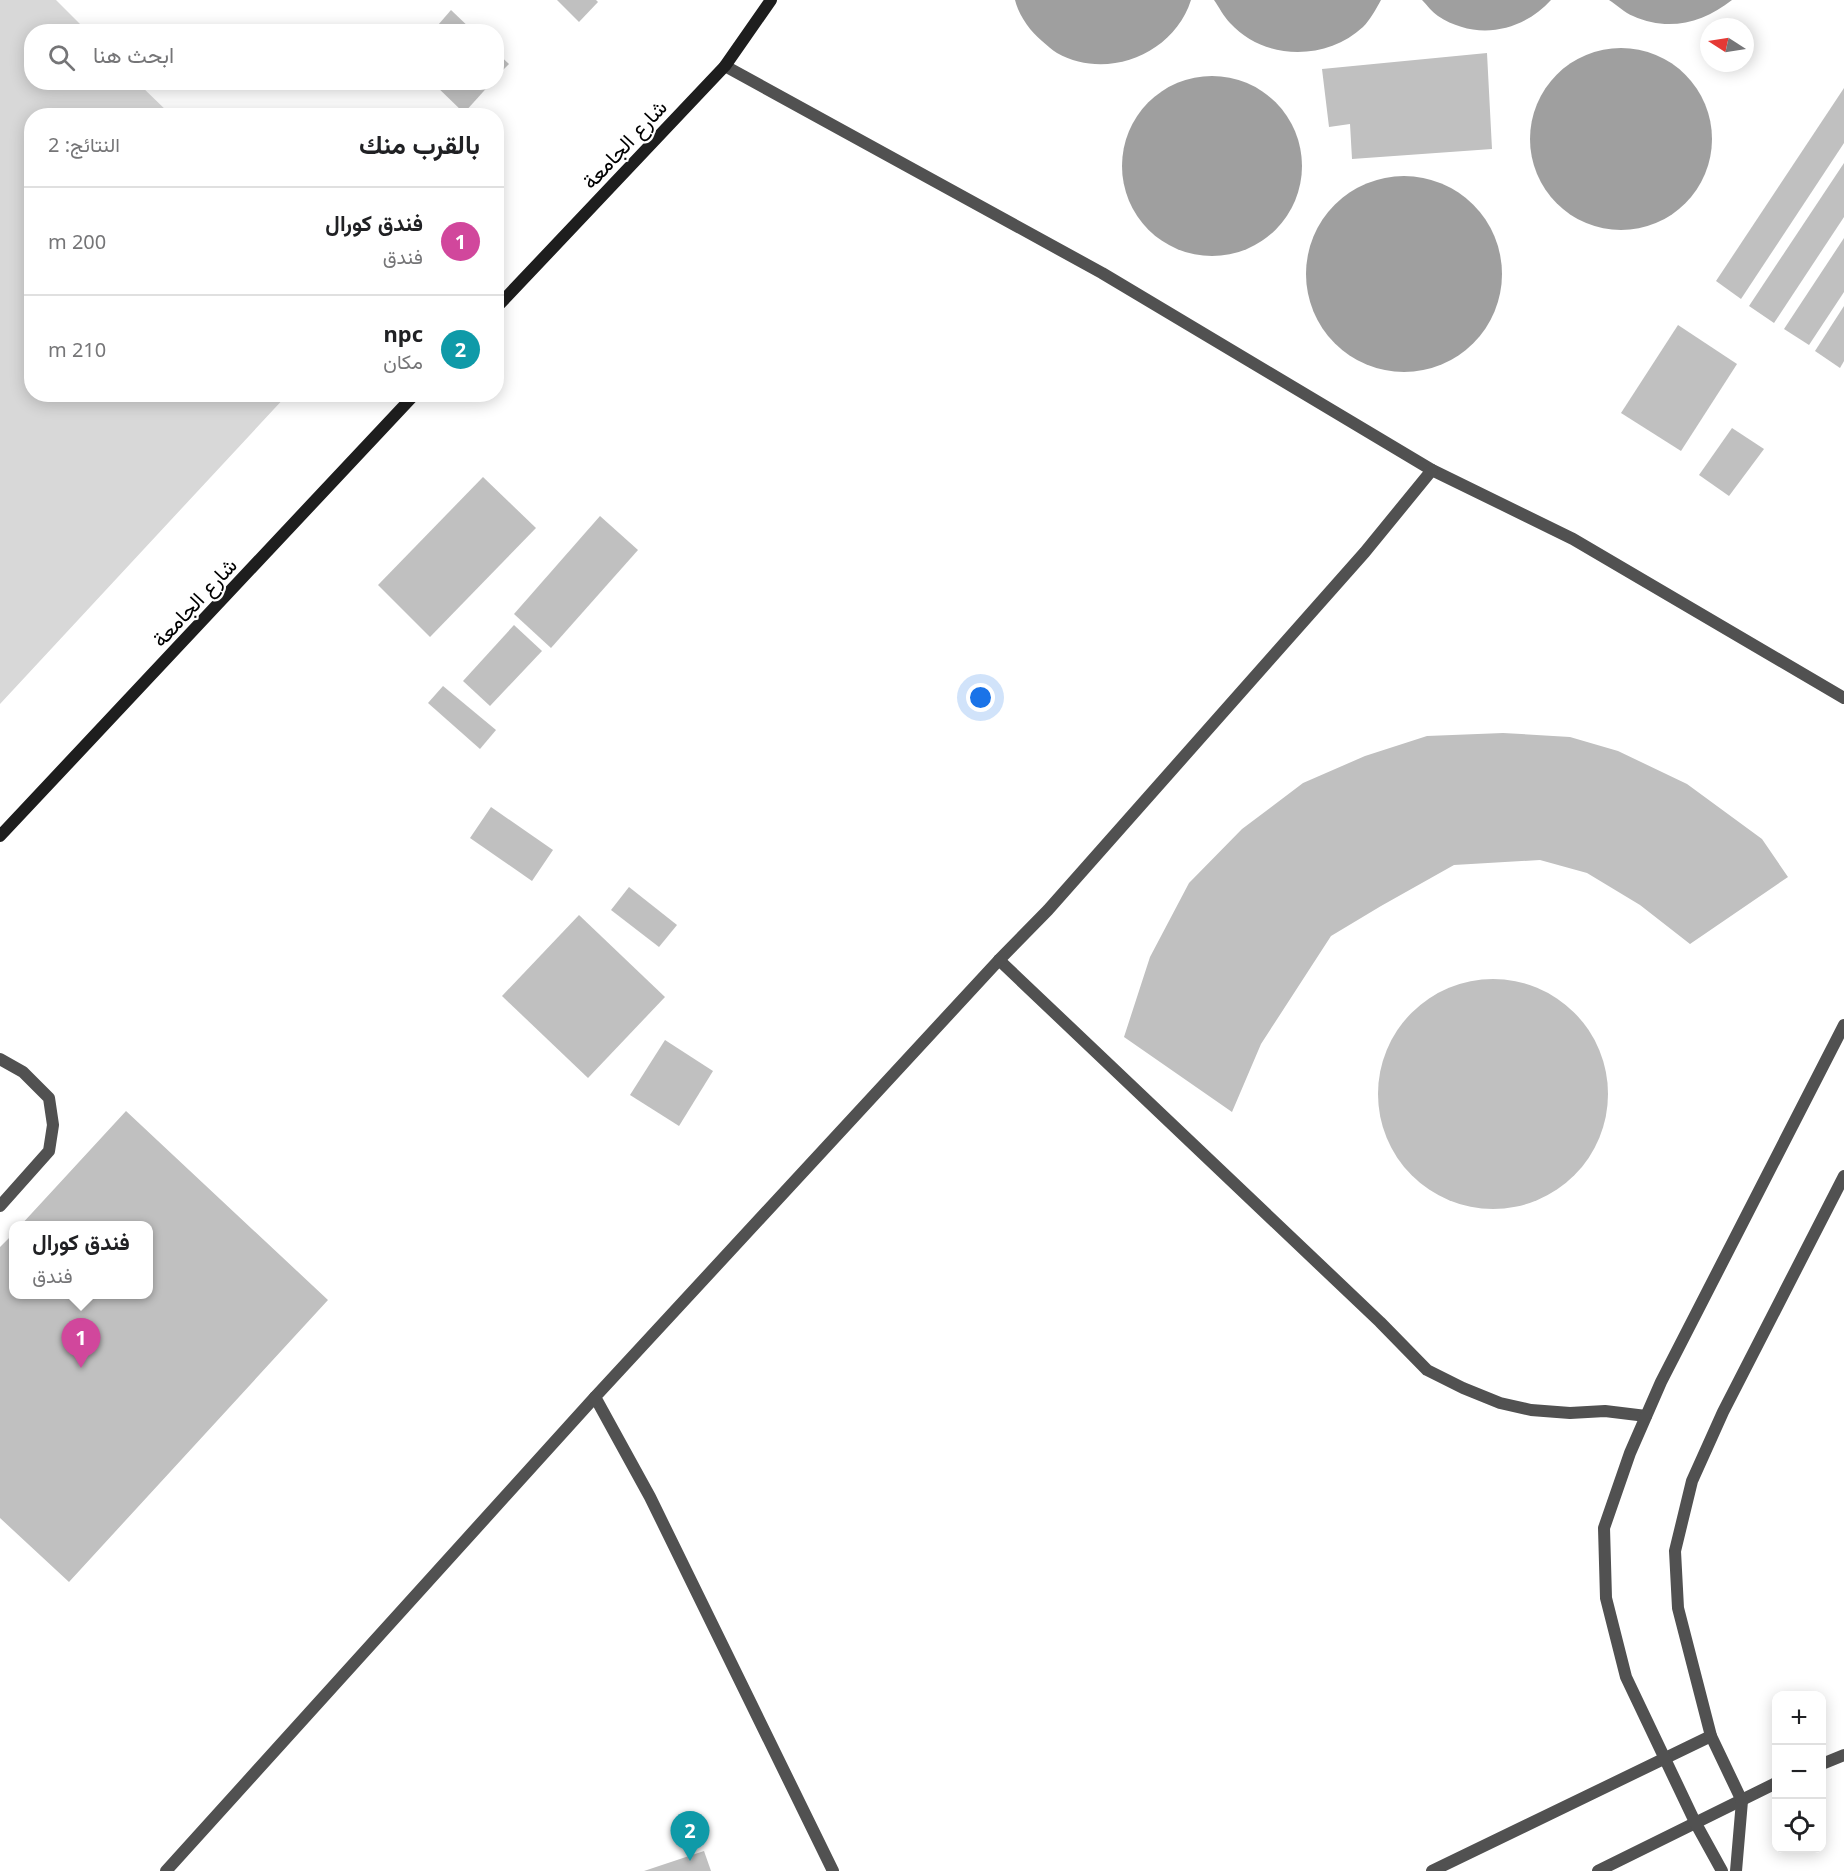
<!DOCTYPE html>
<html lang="ar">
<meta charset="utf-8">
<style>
:root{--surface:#fff;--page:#f2f2f2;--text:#202124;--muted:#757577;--line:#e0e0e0;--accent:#000}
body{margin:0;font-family:"Noto Sans",Vazirmatn,sans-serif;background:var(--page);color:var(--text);direction:rtl}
.controls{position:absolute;right:18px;bottom:18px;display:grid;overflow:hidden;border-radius:12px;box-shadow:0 3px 15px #0003}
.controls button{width:54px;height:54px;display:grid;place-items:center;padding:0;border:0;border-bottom:2px solid var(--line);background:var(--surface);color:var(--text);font:30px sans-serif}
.compass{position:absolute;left:1700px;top:18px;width:54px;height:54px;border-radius:50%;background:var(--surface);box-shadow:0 3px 15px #0003;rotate:282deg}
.you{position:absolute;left:981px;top:698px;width:21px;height:21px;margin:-15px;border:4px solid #fff;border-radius:50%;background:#1a73e8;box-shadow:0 0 0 9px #1a73e833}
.badge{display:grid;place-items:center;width:39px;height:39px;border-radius:50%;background:var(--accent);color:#fff;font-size:20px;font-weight:700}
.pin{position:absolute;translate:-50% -50px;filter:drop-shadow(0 2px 3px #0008)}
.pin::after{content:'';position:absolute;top:32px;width:21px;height:18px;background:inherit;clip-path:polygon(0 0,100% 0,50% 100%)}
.popup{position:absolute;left:9px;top:1221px;width:144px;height:78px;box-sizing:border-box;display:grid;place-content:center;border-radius:12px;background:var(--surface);filter:drop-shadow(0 2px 4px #0005);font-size:20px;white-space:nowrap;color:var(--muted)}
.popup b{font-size:22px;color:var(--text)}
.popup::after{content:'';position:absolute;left:50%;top:100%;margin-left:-12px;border:12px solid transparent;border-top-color:var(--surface)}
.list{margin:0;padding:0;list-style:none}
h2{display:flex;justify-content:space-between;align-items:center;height:78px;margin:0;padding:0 24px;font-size:26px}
h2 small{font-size:20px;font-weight:400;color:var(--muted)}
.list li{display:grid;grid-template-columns:39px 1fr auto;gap:18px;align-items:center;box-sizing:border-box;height:108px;padding:0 24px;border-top:2px solid var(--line)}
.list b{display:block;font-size:22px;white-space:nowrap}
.list p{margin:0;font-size:20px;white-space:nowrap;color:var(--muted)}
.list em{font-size:20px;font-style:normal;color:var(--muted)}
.icon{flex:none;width:33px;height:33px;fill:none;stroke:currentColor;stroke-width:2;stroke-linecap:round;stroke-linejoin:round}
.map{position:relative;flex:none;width:1844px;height:1871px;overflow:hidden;direction:ltr}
.search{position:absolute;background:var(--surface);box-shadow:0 3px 15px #0003;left:24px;top:24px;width:480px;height:66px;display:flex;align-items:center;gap:15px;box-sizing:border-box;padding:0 21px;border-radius:24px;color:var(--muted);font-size:22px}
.panel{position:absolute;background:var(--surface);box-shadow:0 3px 15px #0003;left:24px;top:108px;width:480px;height:294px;border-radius:24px;direction:rtl}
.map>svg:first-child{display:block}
.green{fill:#d8d8d8}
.water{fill:#9f9f9f}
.building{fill:#c0c0c0}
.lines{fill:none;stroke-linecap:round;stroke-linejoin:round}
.lane{stroke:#515151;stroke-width:12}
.street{stroke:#515151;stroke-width:12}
.secondary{stroke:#1e1e1e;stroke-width:12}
.labels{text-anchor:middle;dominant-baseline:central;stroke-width:4.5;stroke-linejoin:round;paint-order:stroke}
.street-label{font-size:21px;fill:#000;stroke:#fff}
</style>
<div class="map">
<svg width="1844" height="1871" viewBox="0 0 1844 1871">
<rect width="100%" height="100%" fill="#fff"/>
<path class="green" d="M0,0H56L87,31L32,32V82L138,83L171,115L32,116V394L287,395L0,704Z"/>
<g class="water">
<path d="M1015,0H1191C1174,54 1107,81 1057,53C1052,50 1047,45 1042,41C1030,31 1019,16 1015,0Z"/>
<path d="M1214,0H1381C1376,9 1370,20 1363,27C1326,61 1265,61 1230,23C1224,17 1219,7 1214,0Z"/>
<path d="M1422,0H1551C1522,32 1476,41 1438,16C1432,12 1427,5 1422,0Z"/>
<path d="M1609,0H1732C1703,23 1668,32 1633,16C1625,13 1617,5 1609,0Z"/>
<circle cx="1621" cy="139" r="91"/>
<circle cx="1212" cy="166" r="90"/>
<circle cx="1404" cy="274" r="98"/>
</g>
<g class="building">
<path d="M557,0H596L598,2L579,22Z"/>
<path d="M451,10L474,32H432Z"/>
<path d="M496,52L509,64L496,77Z"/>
<path d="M1487,53L1492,149L1352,159L1350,124L1329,127L1322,69Z"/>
<path d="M432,82H492L464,113Z"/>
<path d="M1844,88V143L1741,299L1716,281Z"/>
<path d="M1844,163V217L1774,323L1749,306Z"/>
<path d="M1844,238V292L1809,345L1784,329Z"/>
<path d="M1844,306V361L1840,368L1815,351Z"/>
<path d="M1678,325L1737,364L1681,451L1621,413Z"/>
<path d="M1732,428L1764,449L1729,496L1699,475Z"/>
<path d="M483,477L536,528L430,637L378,585Z"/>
<path d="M600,516L638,550L551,648L514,614Z"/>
<path d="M514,625L542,651L490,706L463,681Z"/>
<path d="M443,686L496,730L480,749L428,703Z"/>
<path d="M1503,733L1570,737L1618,751L1687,784L1762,839L1788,877L1690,944L1640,905L1587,873L1540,860L1454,865L1381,906L1331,936L1261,1044L1232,1112L1124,1037L1150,957L1189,883L1242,829L1303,783L1365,756L1427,736Z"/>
<path d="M491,807L553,850L532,881L470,838Z"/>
<path d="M629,887L677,925L659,947L611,910Z"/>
<path d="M579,915L665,997L588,1078L502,996Z"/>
<circle cx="1493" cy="1094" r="115"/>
<path d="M665,1040L713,1071L679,1126L630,1095Z"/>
<path d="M126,1111L328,1300L69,1582L0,1518V1247L14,1233V1294H148V1226H20Z"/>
<path d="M704,1851L711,1871H644Z"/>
</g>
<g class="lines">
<g class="lane">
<path d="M999,960L1380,1322L1427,1370L1463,1388L1500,1403L1531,1410L1570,1413L1605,1411L1646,1416"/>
<path d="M0,1059L23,1072L49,1098L53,1125L49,1151L0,1206"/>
</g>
<g class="street">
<path d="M725,66L1102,273L1432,470L1573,539L1844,698"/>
<path d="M1822,1764L1844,1755"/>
<path d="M166,1871L595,1397"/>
<path d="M833,1871L650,1497L595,1397L999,960L1048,910L1365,552L1432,470"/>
<path d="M1432,1871L1711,1736"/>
<path d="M1598,1871L1776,1783"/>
<path d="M1722,1871L1695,1822L1626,1677L1606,1598L1604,1528L1630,1453L1661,1382L1844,1025"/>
<path d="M1736,1871L1742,1801L1711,1736L1678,1608L1675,1551L1692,1481L1723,1412L1844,1176"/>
</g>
<g class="secondary">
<path d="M496,308L725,66L771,0"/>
<path d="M0,836L415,394"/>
</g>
</g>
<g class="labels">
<g class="street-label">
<text transform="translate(624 144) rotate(-47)">شارع الجامعة</text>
<text transform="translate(194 602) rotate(-47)">شارع الجامعة</text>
</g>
</g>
</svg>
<div class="controls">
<button>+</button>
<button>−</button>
<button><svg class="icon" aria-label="locate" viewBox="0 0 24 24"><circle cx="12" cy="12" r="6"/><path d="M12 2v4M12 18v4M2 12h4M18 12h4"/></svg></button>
</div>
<svg class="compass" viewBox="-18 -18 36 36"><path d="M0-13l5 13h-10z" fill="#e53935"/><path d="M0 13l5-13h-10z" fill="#757577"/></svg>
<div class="you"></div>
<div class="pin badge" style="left:81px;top:1368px;background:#d1479c">1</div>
<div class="popup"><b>فندق كورال</b>فندق</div>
<div class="pin badge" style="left:690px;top:1861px;background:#0f9aa8">2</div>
<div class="search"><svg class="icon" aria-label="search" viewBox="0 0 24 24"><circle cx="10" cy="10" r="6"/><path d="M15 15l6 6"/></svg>ابحث هنا</div>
<section class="panel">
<h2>بالقرب منك<small>النتائج: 2</small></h2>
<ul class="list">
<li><span class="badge" style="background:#d1479c">1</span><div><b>فندق كورال</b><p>فندق</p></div><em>200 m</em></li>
<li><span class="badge" style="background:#0f9aa8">2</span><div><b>npc</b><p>مكان</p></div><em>210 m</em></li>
</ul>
</section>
</div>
